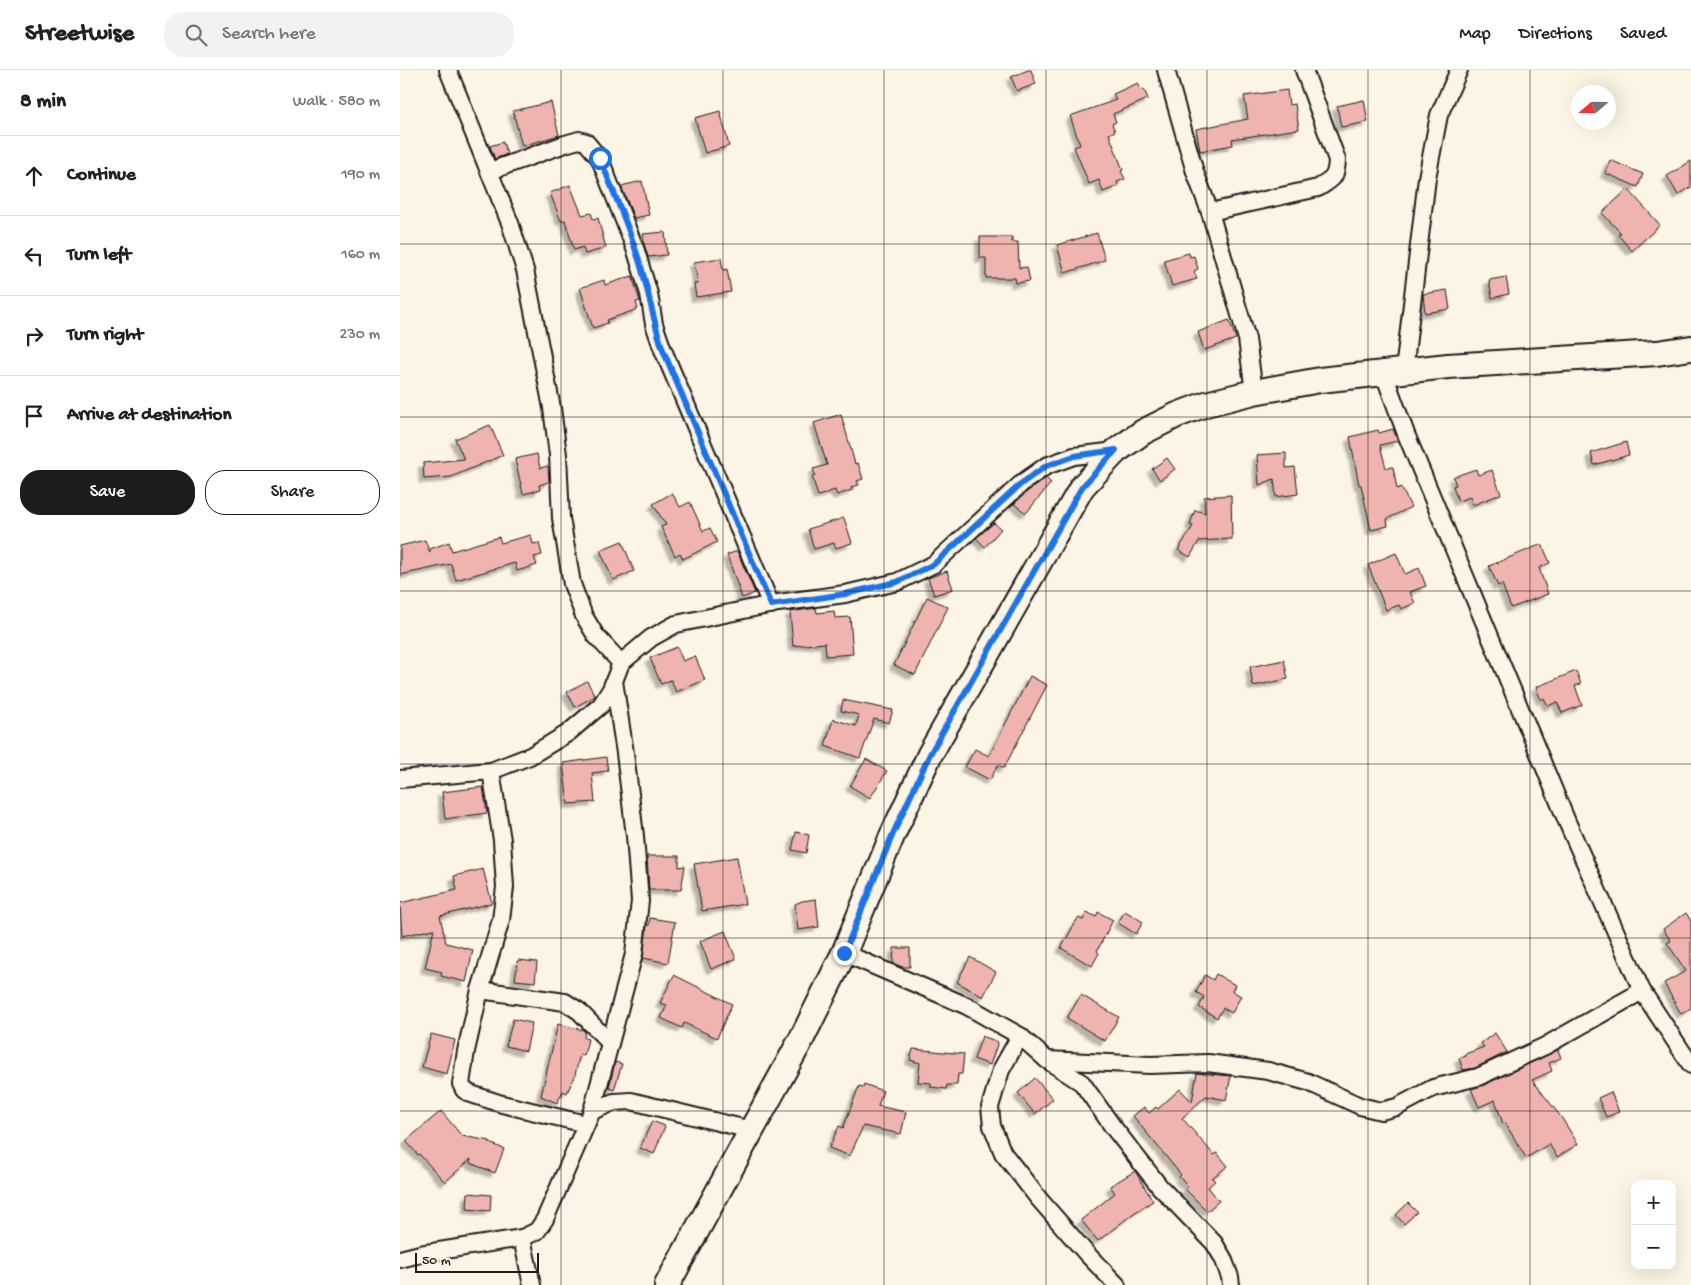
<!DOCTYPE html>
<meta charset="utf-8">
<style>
:root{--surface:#fff;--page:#f2f2f2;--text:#202124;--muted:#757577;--line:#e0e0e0;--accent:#1c1c1c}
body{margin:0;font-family:"Gochi Hand",sans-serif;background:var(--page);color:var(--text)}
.controls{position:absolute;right:15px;bottom:15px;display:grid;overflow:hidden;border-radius:10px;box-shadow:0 5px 20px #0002}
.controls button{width:45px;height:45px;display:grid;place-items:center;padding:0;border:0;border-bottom:1px solid var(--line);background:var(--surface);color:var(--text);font:25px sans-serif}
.compass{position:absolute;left:1171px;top:15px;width:45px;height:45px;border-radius:50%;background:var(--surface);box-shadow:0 5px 20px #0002;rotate:250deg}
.scale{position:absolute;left:15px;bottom:12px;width:124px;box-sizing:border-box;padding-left:5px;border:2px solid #1c1c1c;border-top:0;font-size:14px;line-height:18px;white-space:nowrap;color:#1c1c1c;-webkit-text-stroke:4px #fcf5e5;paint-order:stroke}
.stop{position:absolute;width:15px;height:15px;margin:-11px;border:4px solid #1a73e8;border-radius:50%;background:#fff}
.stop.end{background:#1a73e8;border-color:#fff;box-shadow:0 1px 5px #0008}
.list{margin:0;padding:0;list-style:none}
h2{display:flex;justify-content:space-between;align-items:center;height:65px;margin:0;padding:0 20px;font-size:21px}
h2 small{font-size:16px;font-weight:400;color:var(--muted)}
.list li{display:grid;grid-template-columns:32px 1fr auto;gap:15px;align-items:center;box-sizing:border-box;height:80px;padding:0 20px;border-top:1px solid var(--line)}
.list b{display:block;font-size:19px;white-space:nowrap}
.list em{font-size:16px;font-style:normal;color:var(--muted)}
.actions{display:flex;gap:10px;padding:15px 20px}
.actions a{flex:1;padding:11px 0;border:1px solid var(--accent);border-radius:20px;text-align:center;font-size:18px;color:var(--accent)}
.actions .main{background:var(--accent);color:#fff}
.icon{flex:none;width:28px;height:28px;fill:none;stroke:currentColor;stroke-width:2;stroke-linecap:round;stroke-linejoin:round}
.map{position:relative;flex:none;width:1291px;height:1215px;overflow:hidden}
header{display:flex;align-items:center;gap:30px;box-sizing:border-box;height:70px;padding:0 25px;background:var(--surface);border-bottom:1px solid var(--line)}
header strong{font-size:24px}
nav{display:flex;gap:28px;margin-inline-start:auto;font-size:18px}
.search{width:350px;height:45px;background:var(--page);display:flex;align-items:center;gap:12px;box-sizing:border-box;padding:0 18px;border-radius:20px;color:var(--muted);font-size:19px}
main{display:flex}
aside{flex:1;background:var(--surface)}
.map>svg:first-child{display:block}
.building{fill:#efb3b0;stroke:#1c1c1c;filter:url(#shadow)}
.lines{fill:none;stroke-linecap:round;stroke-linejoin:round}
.street-casing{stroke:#1c1c1c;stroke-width:20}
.secondary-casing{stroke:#1c1c1c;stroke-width:28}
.street{stroke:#fcf5e5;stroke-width:16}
.secondary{stroke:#fcf5e5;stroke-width:24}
.route{stroke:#1a73e8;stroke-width:6}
.grid{fill:none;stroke:#1c1c1c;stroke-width:1;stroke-opacity:0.55}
</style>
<header>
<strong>Streetwise</strong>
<div class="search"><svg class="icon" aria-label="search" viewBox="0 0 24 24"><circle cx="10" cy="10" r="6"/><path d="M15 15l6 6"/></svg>Search here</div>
<nav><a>Map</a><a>Directions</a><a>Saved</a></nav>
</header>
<main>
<aside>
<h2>8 min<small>Walk · 580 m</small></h2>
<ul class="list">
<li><svg class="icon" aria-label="ahead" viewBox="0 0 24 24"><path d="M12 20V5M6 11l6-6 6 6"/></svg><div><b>Continue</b></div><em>190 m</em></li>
<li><svg class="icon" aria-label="left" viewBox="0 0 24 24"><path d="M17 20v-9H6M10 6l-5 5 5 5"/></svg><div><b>Turn left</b></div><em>160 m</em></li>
<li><svg class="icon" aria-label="right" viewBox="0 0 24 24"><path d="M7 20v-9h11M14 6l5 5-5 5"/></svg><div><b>Turn right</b></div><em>230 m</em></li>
<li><svg class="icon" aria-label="arrive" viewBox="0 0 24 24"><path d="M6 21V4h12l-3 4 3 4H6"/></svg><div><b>Arrive at destination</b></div></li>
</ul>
<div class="actions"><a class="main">Save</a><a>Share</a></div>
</aside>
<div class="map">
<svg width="1291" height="1215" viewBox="0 0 1291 1215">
<defs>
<filter id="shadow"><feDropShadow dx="-4.5" dy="4.5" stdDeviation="1" flood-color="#0004"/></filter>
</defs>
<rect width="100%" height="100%" fill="#fcf5e5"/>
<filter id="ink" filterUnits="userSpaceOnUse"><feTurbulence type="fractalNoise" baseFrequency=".02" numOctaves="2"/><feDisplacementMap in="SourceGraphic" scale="10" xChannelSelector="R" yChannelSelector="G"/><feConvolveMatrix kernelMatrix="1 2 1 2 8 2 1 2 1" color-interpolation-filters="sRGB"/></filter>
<g filter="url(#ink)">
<g class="building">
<path d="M628,0H631L636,14L617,21L611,7Z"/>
<path d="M738,13L741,20L744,19L748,29L713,44L716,52L712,54L715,61L709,64L723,100L721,101L725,109L717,112L718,116L703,122L699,110L689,114L674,77L680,75L670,46L716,30L713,24Z"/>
<path d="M887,20L889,35L895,34L899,59L832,69L833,75L800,81L796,59L848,49L844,26Z"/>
<path d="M964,30L968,52L941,57L937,36Z"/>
<path d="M151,32L159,65L122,76L113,41Z"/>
<path d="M320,41L329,76L305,83L295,48Z"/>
<path d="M103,72L107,84L95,89L90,76Z"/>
<path d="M1210,90L1243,104L1238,117L1205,103Z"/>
<path d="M1291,91V117L1278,125L1267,106Z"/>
<path d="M242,111L249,145L234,148L221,116Z"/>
<path d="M170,115L182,145L191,143L193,149L198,148L206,178L185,184L183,177L174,180L165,150L161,151L150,123Z"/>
<path d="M1228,119L1260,155L1232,181L1218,165L1221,163L1202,143Z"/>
<path d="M265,162L267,185L248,187L244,174L243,164Z"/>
<path d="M697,163L705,190L665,203L657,175Z"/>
<path d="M580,167H612V172H618L619,198L627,197L630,211L616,213L615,208H586V188H580Z"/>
<path d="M789,183L790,187L794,186L798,199L794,201L797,209L772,216L764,190Z"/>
<path d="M321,188L323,200L327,199L331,222L296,227L294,214H298L294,192Z"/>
<path d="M232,206L239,228L240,231L236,232L238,239L207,250L208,253L193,258L180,218L204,210L205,215Z"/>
<path d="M1106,207L1109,224L1092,228L1089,210Z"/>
<path d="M1047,220L1050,239L1025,243L1023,224Z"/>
<path d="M829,250L836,269L804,280L798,262Z"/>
<path d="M441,344L455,394L458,393L463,409L457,411L459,415L451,417L452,420L437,425L435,420L418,426L412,406H415L413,399L427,395L414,353Z"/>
<path d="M90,355L103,385L51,407L24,409L23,393L64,389L55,369Z"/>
<path d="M993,359L998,371L980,375L986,398L993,397L997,419L1001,417L1011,437L987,449L988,456L971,460L961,415H959L950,367L978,360L979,363Z"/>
<path d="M1226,372L1229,385L1194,395L1191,383Z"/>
<path d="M886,383V398L895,397L898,424L876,427L874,409L859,415L857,385Z"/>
<path d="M137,384L140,398L148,396L149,412L139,415L140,420L123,424L115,389Z"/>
<path d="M767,388L775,399L760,410L752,399Z"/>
<path d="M1076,399L1078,405L1092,400L1101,424L1073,435L1070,427L1058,431L1053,416L1056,415L1053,407Z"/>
<path d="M646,408L651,413L626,443L614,434L628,421Z"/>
<path d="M272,423L280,437L290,432L303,461L310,458L317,472L283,489L280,483L275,486L261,457L266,455L253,434Z"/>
<path d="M831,425L832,469L799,471L790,487L778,480L793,456L790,455L795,440L805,443L804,427Z"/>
<path d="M444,448L452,473L436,478L434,473L414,479L408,459Z"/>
<path d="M594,453L601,459L585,477L576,468Z"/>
<path d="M131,465L133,474L139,473L142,485L134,487L137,495L117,501L115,493L56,510L51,494L0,505V476L25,470L30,483V479L49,472L52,481L99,467L101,473Z"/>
<path d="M222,471L234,501L213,510L200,480Z"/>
<path d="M1142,474L1150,493L1139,498L1148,524L1111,538L1102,514L1098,516L1089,496Z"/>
<path d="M337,481L355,523L342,528L327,485Z"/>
<path d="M996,483L1005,504L1019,498L1026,516L1010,522L1015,533L1001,539L999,535L986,540L968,495Z"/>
<path d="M547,501L553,519L534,525L528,508Z"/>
<path d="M527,527L548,537L515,605L494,595Z"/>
<path d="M416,538L417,543L434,541L435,548L450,547L453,584L426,586L425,573L393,576L390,542Z"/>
<path d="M277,577L283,591L295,586L305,610L276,622L271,610L261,614L250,588Z"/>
<path d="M884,590L888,609L853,616L850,597Z"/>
<path d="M1176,601L1181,614L1175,616L1182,635L1162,643L1157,632L1148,636L1144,628L1141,630L1136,617Z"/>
<path d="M630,606L647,615L604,698L598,695L590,710L565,697L575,679L589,686Z"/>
<path d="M187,611L195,626L175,637L167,622Z"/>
<path d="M443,630L493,640L489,653L474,649L460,688L425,676L433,649L456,656L459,645L441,641Z"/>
<path d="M206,687L208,701L192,703L195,732L168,734L163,693Z"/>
<path d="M466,689L487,701L470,728L450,716Z"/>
<path d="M83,717L87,743L45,749L42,722Z"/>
<path d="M396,762L409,765L406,783L392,780Z"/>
<path d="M247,786H279V797L285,796L281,820H249Z"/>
<path d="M337,787L345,834L302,841L294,794Z"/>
<path d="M83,799L92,833L40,846L46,873L73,880L66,912L41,906L42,902L25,898L34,859L2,866L0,833L57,820L54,806Z"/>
<path d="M416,829L419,857L398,860L395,834L402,831Z"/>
<path d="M725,841L743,852L736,864L718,853Z"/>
<path d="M687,842L696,847L698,842L713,850L697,881L699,883L692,896L661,878L678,848L683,850Z"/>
<path d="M1286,843L1291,851V938L1281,944L1264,913L1286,901L1267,873L1271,871L1263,859Z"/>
<path d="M250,848L275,852L268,893L243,888L247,855H249Z"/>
<path d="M325,861L336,889L311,899L300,871Z"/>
<path d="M494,878H510V897H502L493,893Z"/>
<path d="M570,887L596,902L583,927L557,912Z"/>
<path d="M118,890L137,892L135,912L115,910Z"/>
<path d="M816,904L835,915L832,921L841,926L832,943L823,938L817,948L799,937L804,927L796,922L805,905L813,910Z"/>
<path d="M274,905L332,934L317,968L284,953L282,958L261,948L267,935L260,933Z"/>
<path d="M681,925L719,947L705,971L667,948Z"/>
<path d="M113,949L132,953L126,981L106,976Z"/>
<path d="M158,954L183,960L185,962L184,968L188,969L184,986L180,984L175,1005L167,1023L163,1021L157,1033L141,1026Z"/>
<path d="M1095,963L1107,982L1075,998L1063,1000L1059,988L1066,986L1065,984L1084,977L1081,973Z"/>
<path d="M31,964L55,970L47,1004L22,997Z"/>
<path d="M582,966L598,972L590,995L574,989Z"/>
<path d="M513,979L564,984L562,1004H558L557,1015H547L546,1019L531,1017V1013L518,1012L520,993L510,990Z"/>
<path d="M1158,980L1161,988L1149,993L1152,1001L1132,1010L1161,1047L1178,1074L1157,1087L1149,1074L1126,1088L1105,1053L1103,1054L1095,1030L1079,1037L1071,1019L1082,1016Z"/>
<path d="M215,992L222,994L214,1020L209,1018Z"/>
<path d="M797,1003L831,1006L826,1030L806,1026L782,1048L814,1085L817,1083L828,1096L812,1108L815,1111L808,1117L819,1131L807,1141L785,1119L788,1116L779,1107L781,1105L733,1046L744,1037L749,1043L756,1037L758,1039L780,1019L792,1032Z"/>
<path d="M635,1008L653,1029L635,1044L618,1023Z"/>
<path d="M464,1014L483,1021L478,1036L506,1042L501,1064L463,1056L450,1086L429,1078L439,1056L443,1058L459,1016L463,1017Z"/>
<path d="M1211,1022L1219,1042L1206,1047L1198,1028Z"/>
<path d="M41,1041L62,1066L90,1071V1073L104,1079L95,1103L70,1093L71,1089L45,1112L19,1084L18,1085L6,1071Z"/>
<path d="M252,1051L265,1056L254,1084L240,1078Z"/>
<path d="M735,1101L753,1131L734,1143L698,1171L681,1150L715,1123L710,1116Z"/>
<path d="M68,1123L91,1125L90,1141L67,1139Z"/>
<path d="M1008,1133L1017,1142L1004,1154L996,1145Z"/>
</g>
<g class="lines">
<g class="street-casing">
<g id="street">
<path d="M48,0L110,153L125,200L152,338L158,385L161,448L172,514L184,546L196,566L221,593"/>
<path d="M766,0L795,102L810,142L847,269L854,322"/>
<path d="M90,101L165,74L179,70L186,72L200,89L236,181L249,224L254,254L263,280L371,535"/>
<path d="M810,142L918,118C933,109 936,108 937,90L904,0"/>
<path d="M1004,301L1027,108L1039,45L1059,0"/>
<path d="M984,304L1006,364L1168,754L1242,921L1291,995"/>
<path d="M91,701L102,770L105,817L101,850L80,920L66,981L61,1014L64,1020L71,1024L102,1034L186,1054"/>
<path d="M0,709L91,701L130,686L168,663L201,635L211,619L221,593L251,568L276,554L378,533L445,524L497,512L534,494L622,413L646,396L674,386L716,381"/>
<path d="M444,883L567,936L620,966L647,990L682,1013L713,1057L760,1117L814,1173L823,1188L830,1207L831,1215"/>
<path d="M80,920L165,932L179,941L210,973"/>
<path d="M620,966L601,1000L590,1037L592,1056L603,1083L639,1129L686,1183L717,1215"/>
<path d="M647,990L750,995L808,993L868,1001L908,1012L960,1036L981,1041L997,1037L1033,1018L1078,1007L1145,976L1242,921"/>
<path d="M192,1041L234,884L240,831L235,766L225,683L214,611"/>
<path d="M122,1168L132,1215"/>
<path d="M0,1189L20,1184L122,1168L137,1161L145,1149L192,1041L214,1032L231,1031L351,1060"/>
</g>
</g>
<g class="secondary-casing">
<path id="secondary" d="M267,1215L402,968L444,883L492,766L530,684L682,417L716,381L743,362L777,345L806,334L854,322L920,310L1048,296L1257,283L1291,278"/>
</g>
<use href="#street" class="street"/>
<use href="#secondary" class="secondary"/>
</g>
</g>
<g class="lines" filter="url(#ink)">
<path class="route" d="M200,88C212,119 226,150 236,181C248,214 252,248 263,280L371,535L445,524L497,512L534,494L622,413L646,396L674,386L716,380L682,417L530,684L492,766L444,883"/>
</g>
<path class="grid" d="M161,0V1215M323,0V1215M484,0V1215M646,0V1215M807,0V1215M968,0V1215M1130,0V1215M0,174H1291M0,347H1291M0,521H1291M0,694H1291M0,868H1291M0,1041H1291"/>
</svg>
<div class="controls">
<button>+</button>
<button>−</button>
</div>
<svg class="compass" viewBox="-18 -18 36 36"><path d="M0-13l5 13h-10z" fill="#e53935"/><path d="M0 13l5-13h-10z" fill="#757577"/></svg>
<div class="scale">50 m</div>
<div class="stop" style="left:200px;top:88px"></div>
<div class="stop end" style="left:444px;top:883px"></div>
</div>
</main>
